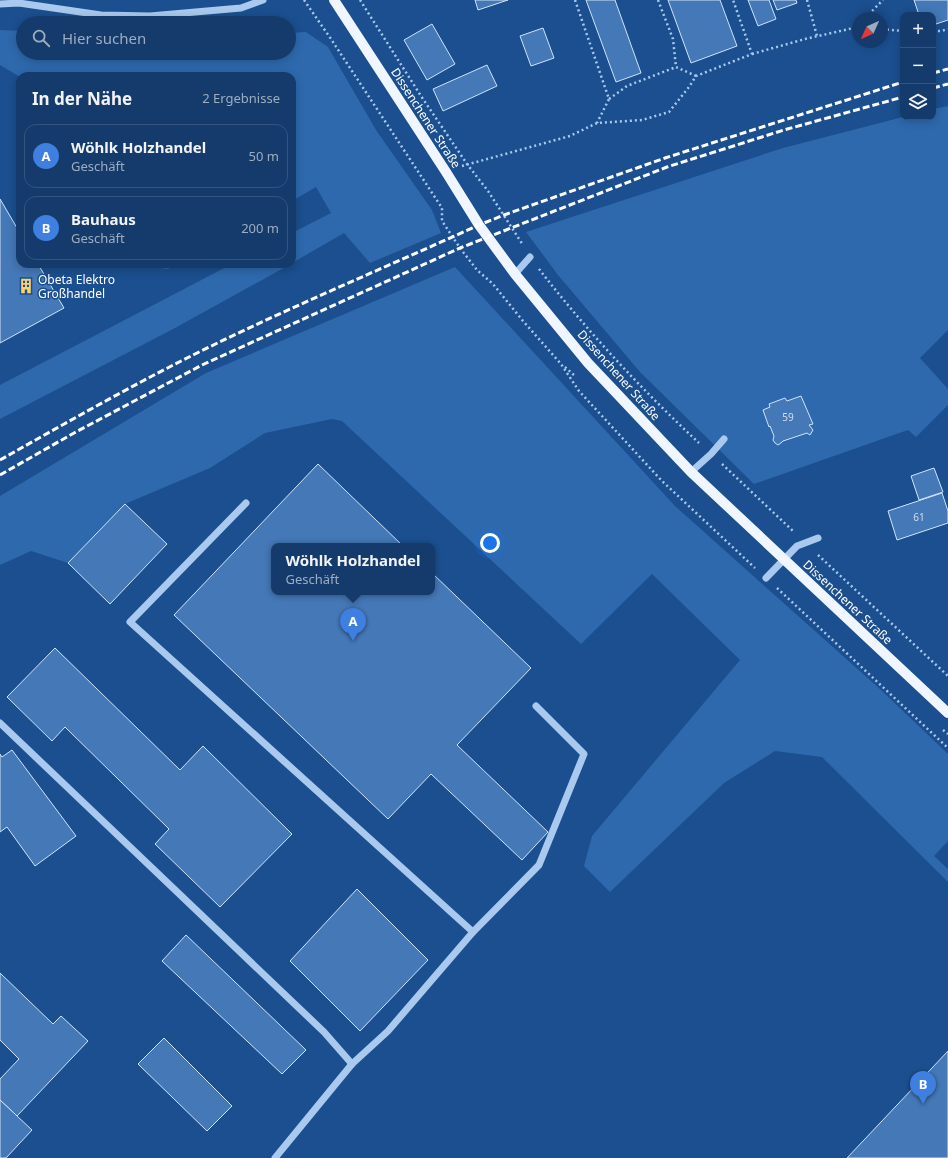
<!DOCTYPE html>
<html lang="de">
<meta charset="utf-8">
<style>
:root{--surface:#143b6b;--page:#214673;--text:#f1f3f6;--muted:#9dadc1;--line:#33557e;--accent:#ffd166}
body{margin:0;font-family:"Noto Sans",sans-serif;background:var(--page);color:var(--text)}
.controls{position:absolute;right:12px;top:12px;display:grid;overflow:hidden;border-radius:8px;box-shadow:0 2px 10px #0003}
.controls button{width:36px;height:36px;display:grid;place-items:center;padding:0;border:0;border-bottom:1px solid var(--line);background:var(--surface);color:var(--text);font:20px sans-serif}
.compass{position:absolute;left:852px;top:12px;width:36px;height:36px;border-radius:50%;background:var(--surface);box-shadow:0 2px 10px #0003;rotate:225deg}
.you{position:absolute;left:490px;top:543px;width:14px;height:14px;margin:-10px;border:3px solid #fff;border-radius:50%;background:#1a73e8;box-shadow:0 0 0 6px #1a73e833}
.badge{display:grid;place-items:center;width:26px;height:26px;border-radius:50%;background:var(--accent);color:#fff;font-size:13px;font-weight:700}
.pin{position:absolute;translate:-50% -33px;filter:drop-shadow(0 1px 2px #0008)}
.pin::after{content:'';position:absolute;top:21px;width:14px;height:12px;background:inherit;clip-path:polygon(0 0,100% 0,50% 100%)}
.popup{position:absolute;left:271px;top:543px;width:164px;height:52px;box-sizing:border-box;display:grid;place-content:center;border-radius:8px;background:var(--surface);filter:drop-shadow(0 1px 3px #0005);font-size:13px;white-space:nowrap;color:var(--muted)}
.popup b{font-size:15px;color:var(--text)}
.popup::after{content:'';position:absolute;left:50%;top:100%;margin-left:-8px;border:8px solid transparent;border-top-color:var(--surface)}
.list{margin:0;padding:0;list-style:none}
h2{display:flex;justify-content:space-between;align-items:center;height:52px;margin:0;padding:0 16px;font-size:17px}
h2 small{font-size:13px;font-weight:400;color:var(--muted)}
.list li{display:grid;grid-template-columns:26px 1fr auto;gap:12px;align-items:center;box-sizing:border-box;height:64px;margin:0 8px 8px;padding:0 8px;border:1px solid var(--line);border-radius:12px}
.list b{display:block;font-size:15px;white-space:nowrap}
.list p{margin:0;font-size:13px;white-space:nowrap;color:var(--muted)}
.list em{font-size:13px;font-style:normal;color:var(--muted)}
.icon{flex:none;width:22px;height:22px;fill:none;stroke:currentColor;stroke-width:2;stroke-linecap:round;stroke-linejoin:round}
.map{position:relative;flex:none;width:948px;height:1158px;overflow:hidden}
.search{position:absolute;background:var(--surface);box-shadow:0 2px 10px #0003;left:16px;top:16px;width:280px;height:44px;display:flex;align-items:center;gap:10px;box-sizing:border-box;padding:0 14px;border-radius:22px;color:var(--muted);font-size:15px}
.panel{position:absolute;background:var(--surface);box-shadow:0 2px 10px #0003;left:16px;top:72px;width:280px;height:196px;border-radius:12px}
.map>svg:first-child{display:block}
.green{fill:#2e69ad}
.building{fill:#4478b7;stroke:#cfe3fa}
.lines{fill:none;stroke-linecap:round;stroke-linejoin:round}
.path{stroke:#a9c9ee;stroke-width:2.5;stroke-dasharray:2 3;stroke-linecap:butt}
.minor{stroke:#a9c9ee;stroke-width:7}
.major{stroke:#f0f6ff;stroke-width:10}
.rail{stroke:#fff;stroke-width:3;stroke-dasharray:7 3;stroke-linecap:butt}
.labels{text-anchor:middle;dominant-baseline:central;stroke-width:3;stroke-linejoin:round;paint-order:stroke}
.number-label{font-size:10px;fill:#d0dded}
.street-label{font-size:12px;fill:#fff;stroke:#1b4f8f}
.poi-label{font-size:12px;fill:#fff;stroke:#1b4f8f;text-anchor:start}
</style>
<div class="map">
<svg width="948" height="1158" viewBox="0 0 948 1158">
<rect width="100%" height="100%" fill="#1b4f8f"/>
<g class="green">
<path d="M0,30L23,31V53H289V33L306,32L328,47L376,130L432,210L441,233L370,263L344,233L292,263V233L331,213L316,187L292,201V76H20V77L0,65Z"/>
<path d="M948,106V330L920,358L948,389V405L916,437L908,430L754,484L640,372L558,275L526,232L783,148L903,117H933V109Z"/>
<path d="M146,264H177L168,269L151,267Z"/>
<path d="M232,264H291L175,328L0,419V385Z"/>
<path d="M455,267L675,506L880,689L948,754V841L934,856L948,869V882L822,757L775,751L724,783L610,892L584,866L592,836L740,660L652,574L581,644L342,421L332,419L265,433L210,468L125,504L68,563L31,551L0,565V496L206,373Z"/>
</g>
<g class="building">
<path d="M475,0H508L478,10Z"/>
<path d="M586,0H615L641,73L616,82Z"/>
<path d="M668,0H720L737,46L691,63Z"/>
<path d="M748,0H769L776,19L758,26Z"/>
<path d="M773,0H796L797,3L777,10Z"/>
<path d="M914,0H948V20L933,25V15H919Z"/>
<path d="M432,24L455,64L427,80L404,40Z"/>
<path d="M543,28L554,58L531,66L520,36Z"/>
<path d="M487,65L497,86L443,111L433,89Z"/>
<path d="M0,199L20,233V264H38L64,308L0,343Z"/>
<path d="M801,396L813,424L809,425L813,430L810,435L807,433L783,441L781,443L778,445L775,443L773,440L774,436L770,426L769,427L763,410L770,407L769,404L785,398L787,401Z"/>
<path d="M318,464L403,546H274V592H432V573L531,668L457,745L548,832L522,860L431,774L388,819L174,615Z"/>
<path d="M934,468L943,492L919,500L911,476Z"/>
<path d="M942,493L948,511V523L897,540L888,511Z"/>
<path d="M125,504L167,544L110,604L68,563Z"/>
<path d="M55,648L180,770L203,746L292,834L220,907L155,844L169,829L65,727L52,741L7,697Z"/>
<path d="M12,750L76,836L35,866L7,827L0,832V754L2,757Z"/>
<path d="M357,889L428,960L360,1031L290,961Z"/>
<path d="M186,935L306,1050L282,1074L162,961Z"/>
<path d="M0,973L53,1024L61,1016L88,1041L17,1116L0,1100V1079L19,1059L0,1040Z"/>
<path d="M164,1038L232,1106L207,1131L138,1064Z"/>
<path d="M948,1051V1158H847Z"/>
<path d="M0,1100L32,1130L6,1158H0Z"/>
</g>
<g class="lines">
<g class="path">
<path d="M304,0L331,39L442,208V221L460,248L477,270L493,284L523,321L561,364L579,391L662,481L755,568"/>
<path d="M360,0L421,96L467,164L488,191L523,245"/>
<path d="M575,0L609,99L597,123"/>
<path d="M658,0L673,39L676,67L696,76"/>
<path d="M807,0L817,36"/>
<path d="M865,18L883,0"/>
<path d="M882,29L903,31"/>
<path d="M933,31H941L948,29"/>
<path d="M752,54L805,39L858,27"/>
<path d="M609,99L627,86L676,67"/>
<path d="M462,166L570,136L597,123L642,120L669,112L689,87L696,76L752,54L733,0"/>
<path d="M539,269C587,331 642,390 699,443"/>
<path d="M565,367L575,376"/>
<path d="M722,464L793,531"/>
<path d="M818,555L948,676"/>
<path d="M777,588L948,748"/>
<path d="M943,730L948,734"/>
</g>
<g class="minor">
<path d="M0,4L19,3L101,15L150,16L241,8L263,0"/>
<path d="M515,274L530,257"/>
<path d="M691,472L711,454L724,439"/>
<path d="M246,503L130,622L473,932"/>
<path d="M766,578L797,546L818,538"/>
<path d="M0,723L324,1032L352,1064"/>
<path d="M275,1158L352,1064L388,1031L473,932L539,865L584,754L536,706"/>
</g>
<path class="major" d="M334,0L446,172L479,225L515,274L588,363L691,472L948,713"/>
<g class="rail">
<path d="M933,73L948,69"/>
<path d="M933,88L948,84"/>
<path d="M0,460C64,424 129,387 195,354C288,308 384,268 479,225L504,215L665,158L903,82"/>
<path d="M0,475L74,433L202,365L460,248L667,167L784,130L903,97"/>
</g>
</g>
<defs>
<g id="building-bare" transform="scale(1.2)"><path d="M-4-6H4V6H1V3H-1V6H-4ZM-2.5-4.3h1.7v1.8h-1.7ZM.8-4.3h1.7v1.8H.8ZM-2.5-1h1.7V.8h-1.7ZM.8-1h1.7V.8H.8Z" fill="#ffd166" stroke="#1b4f8f" stroke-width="2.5" paint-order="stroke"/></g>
</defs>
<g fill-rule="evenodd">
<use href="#building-bare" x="26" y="286"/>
</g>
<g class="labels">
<g class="number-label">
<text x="788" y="417">59</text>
<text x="919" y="517">61</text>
</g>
<g class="street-label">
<text transform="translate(426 118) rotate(57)">Dissenchener Straße</text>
<text transform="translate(619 375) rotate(48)">Dissenchener Straße</text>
<text transform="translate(848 602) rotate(43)">Dissenchener Straße</text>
</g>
<g class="poi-label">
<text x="38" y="279">Obeta Elektro<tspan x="38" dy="14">Großhandel</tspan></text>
</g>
</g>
</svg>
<div class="controls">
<button>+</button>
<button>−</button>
<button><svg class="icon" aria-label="layers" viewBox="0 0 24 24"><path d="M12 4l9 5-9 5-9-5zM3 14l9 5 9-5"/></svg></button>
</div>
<svg class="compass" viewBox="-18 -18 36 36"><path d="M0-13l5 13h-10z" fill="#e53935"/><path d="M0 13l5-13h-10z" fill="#9dadc1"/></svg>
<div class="you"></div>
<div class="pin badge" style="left:353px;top:641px;background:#3f7fe0">A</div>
<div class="popup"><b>Wöhlk Holzhandel</b>Geschäft</div>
<div class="pin badge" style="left:923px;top:1104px;background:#3f7fe0">B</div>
<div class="search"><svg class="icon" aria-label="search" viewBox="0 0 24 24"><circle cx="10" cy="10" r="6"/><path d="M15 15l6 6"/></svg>Hier suchen</div>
<section class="panel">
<h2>In der Nähe<small>2 Ergebnisse</small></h2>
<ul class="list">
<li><span class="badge" style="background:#3f7fe0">A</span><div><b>Wöhlk Holzhandel</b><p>Geschäft</p></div><em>50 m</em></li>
<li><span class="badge" style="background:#3f7fe0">B</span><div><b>Bauhaus</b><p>Geschäft</p></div><em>200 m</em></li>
</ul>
</section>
</div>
